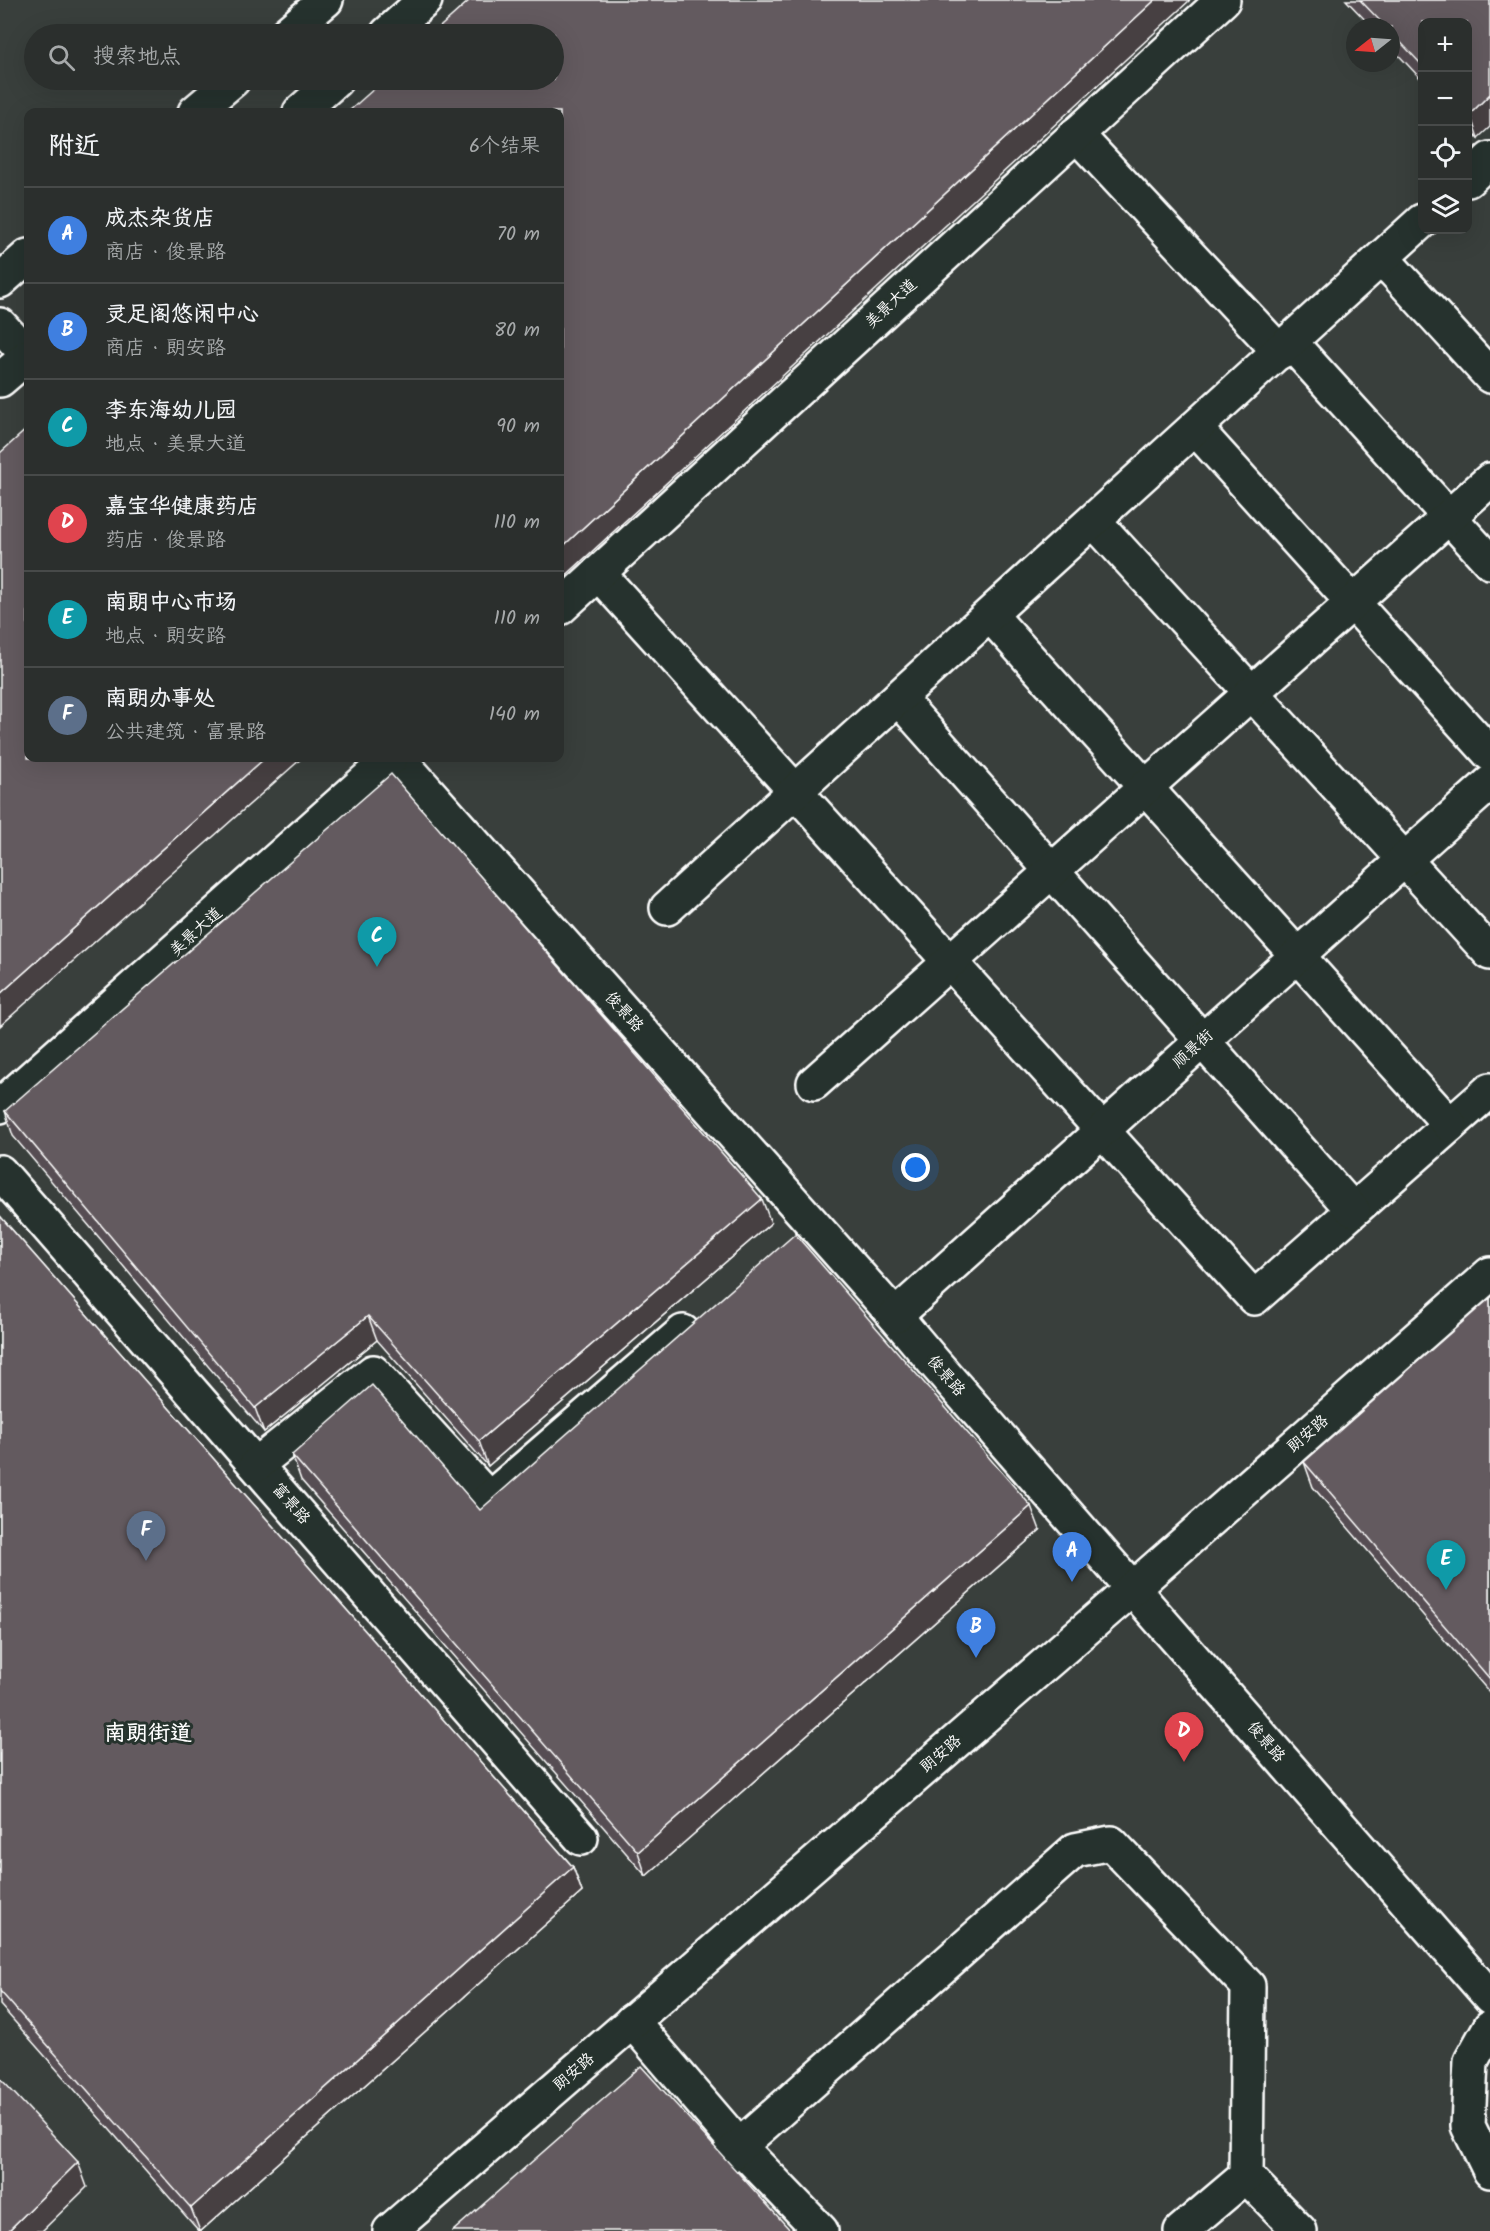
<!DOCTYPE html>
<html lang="zh">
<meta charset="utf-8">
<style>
:root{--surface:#2b2f2d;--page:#333735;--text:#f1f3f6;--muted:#a6a9aa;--line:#474a49;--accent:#8c9099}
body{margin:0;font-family:Kalam,"LXGW WenKai TC",sans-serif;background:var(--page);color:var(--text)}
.controls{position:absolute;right:18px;top:18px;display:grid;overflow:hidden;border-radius:12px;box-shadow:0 6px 24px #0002}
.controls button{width:54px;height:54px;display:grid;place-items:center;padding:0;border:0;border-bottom:2px solid var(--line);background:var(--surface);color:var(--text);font:30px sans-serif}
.compass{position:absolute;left:1346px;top:18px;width:54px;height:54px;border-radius:50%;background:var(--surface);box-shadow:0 6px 24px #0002;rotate:253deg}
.you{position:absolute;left:916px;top:1168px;width:21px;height:21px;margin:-15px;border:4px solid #fff;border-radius:50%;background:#1a73e8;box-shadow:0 0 0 9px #1a73e833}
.badge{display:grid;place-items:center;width:39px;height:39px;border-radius:50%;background:var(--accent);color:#fff;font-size:20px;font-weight:700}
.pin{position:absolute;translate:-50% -50px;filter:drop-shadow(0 2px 3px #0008)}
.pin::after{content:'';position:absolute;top:32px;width:21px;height:18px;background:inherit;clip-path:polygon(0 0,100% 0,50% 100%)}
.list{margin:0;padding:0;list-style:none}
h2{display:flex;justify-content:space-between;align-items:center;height:78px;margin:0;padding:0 24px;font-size:26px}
h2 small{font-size:20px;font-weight:400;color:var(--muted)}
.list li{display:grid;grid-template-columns:39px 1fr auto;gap:18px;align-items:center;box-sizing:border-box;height:96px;padding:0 24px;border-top:2px solid var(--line)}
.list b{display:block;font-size:22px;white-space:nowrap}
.list p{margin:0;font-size:20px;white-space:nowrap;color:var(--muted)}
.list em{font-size:20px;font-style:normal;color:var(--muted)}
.icon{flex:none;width:33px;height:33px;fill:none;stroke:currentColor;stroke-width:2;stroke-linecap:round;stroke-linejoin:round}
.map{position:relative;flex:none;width:1490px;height:2231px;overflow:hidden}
.search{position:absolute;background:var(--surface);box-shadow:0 6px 24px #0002;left:24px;top:24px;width:540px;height:66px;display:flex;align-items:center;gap:15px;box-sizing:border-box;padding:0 21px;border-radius:33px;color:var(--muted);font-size:22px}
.panel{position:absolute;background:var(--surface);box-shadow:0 6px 24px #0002;left:24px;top:108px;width:540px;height:654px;border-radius:12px}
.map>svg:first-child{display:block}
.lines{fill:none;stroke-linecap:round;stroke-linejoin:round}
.minor-casing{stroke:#fff;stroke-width:38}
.major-casing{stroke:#fff;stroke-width:38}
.minor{stroke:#26332d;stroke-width:33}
.major{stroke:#26332d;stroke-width:33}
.wall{fill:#564d52;stroke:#fff;stroke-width:1.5}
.shaded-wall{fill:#463f42;stroke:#fff;stroke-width:1.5}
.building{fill:#645a5f;stroke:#fff;stroke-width:1.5}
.labels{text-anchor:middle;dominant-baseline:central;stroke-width:6;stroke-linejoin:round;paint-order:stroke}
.street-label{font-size:16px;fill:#fff;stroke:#26332d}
.district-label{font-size:22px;font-weight:bold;fill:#fff;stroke:#26332d}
</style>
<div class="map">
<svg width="1490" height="2231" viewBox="0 0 1490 2231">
<rect width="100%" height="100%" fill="#393f3c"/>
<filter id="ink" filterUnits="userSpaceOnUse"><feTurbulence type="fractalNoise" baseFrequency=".0167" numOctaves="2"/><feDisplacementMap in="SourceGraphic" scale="12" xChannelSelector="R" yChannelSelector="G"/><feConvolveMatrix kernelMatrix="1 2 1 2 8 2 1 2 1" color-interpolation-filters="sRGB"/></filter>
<g filter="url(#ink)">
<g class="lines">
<g class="minor-casing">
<g id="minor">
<path d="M1076,134L1280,352"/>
<path d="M1468,180L1490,159"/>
<path d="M1382,258L1490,376"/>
<path d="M0,325L28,355"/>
<path d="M1290,342L1490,562"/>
<path d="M1195,428L1490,754"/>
<path d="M1094,521L1490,953"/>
<path d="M598,573L1254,1298L1490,1090"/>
<path d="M560,608L1223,0"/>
<path d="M990,615L1450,1125"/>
<path d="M898,698L1353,1210"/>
<path d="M398,758L895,1316L933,1361L1490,1997"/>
<path d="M667,908L1422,221"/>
<path d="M814,1083L1490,480"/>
<path d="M0,1106L391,758"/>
<path d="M0,1172L581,1838"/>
<path d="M895,1316L1490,783"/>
<path d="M256,1465L373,1372L520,1533"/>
<path d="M489,1499L683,1332"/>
<path d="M632,2021L739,2146L821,2231"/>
<path d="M1490,2027L1471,2061L1468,2126L1490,2171"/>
<path d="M1246,2176L1300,2231"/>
<path d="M390,2231L1132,1589L1490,1274"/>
<path d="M643,2231L1075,1850L1111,1843L1248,1986L1246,2176L1181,2231"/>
</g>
</g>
<g class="major-casing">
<g id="major">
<path d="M286,34L326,0"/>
<path d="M387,34L425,0"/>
<path d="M195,112L233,80"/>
<path d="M300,112L336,80"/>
<path d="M0,281L28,256"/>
<path d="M0,380L28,356"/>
</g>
</g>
<use href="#minor" class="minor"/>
<use href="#major" class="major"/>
</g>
<g class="wall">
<path d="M1346,0H1490L1478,138L1467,127V22H1422V80L1391,47V27H1372Z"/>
<path d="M5,1111L771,1223L488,1466L377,1340L264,1432L13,1136Z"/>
<path d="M0,1216L573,1867L582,1892L201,2231H199L0,2005Z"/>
<path d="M1490,1298V1693L1313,1487L1304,1462Z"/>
<path d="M292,1455L480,1510L1040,1530L646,1876L301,1480Z"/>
</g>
<g class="shaded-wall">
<path d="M1155,0H1190L560,581V549Z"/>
<path d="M1490,94V127L1478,138L1470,114Z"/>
<path d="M265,758H302L0,1026V994Z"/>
<path d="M762,1199L771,1223L488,1466L479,1441Z"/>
<path d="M368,1316L377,1340L264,1432L255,1408Z"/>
<path d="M1031,1506L1040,1530L646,1876L638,1852Z"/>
<path d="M573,1867L582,1892L201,2231H200L191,2208Z"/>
<path d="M78,2162L87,2187L42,2231H8Z"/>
</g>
<g class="building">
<path d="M470,0H1155L560,549V112H348L384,80H554V34H432Z"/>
<path d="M1360,0H1490V94L1470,114L1467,112V22H1422V65L1391,32V27H1386Z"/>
<path d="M28,428V758H265L0,994V453Z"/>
<path d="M391,774L762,1199L479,1441L368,1316L255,1408L5,1111Z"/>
<path d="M0,1216L573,1867L191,2208L0,1991Z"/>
<path d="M795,1234L1031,1506L638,1852L292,1455L372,1385L480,1510Z"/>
<path d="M1490,1298V1679L1304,1462Z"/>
<path d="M641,2066L791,2231H453Z"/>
<path d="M0,2078L78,2162L8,2231H0Z"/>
</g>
</g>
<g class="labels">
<g class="street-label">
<text transform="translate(891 304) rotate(-43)">美景大道</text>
<text transform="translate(196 932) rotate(-42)">美景大道</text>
<text transform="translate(624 1012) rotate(48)">俊景路</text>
<text transform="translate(1193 1049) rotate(-42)">顺景街</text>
<text transform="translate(946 1376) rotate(49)">俊景路</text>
<text transform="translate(1308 1434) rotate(-41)">朗安路</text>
<text transform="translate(291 1504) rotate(49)">富景路</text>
<text transform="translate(1266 1742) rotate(49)">俊景路</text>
<text transform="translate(941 1754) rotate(-41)">朗安路</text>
<text transform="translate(574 2072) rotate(-41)">朗安路</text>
</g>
<g class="district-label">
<text x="148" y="1734">南朗街道</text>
</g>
</g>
</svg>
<div class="controls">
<button>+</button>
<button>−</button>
<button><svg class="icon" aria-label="locate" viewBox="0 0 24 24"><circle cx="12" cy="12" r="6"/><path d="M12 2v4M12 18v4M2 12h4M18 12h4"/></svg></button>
<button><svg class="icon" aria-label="layers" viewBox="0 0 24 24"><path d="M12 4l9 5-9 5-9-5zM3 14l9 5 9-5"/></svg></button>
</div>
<svg class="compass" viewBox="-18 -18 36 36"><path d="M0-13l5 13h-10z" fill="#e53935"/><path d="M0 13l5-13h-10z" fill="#a6a9aa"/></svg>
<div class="you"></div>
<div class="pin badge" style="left:1072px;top:1582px;background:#3f7fe0">A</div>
<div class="pin badge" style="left:976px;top:1658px;background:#3f7fe0">B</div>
<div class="pin badge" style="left:377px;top:967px;background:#0f9aa8">C</div>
<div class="pin badge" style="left:1184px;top:1762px;background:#e0444e">D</div>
<div class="pin badge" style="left:1446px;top:1590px;background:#0f9aa8">E</div>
<div class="pin badge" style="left:146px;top:1561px;background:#5c6f8a">F</div>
<div class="search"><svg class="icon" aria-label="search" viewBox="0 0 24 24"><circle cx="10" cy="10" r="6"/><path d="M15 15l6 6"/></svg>搜索地点</div>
<section class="panel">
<h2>附近<small>6个结果</small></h2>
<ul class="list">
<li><span class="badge" style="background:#3f7fe0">A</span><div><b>成杰杂货店</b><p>商店 · 俊景路</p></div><em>70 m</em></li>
<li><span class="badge" style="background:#3f7fe0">B</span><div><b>灵足阁悠闲中心</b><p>商店 · 朗安路</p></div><em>80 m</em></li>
<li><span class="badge" style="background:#0f9aa8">C</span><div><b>李东海幼儿园</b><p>地点 · 美景大道</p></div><em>90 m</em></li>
<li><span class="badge" style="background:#e0444e">D</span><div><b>嘉宝华健康药店</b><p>药店 · 俊景路</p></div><em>110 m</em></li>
<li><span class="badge" style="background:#0f9aa8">E</span><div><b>南朗中心市场</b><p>地点 · 朗安路</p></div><em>110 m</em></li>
<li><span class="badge" style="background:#5c6f8a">F</span><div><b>南朗办事处</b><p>公共建筑 · 富景路</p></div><em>140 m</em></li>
</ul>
</section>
</div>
